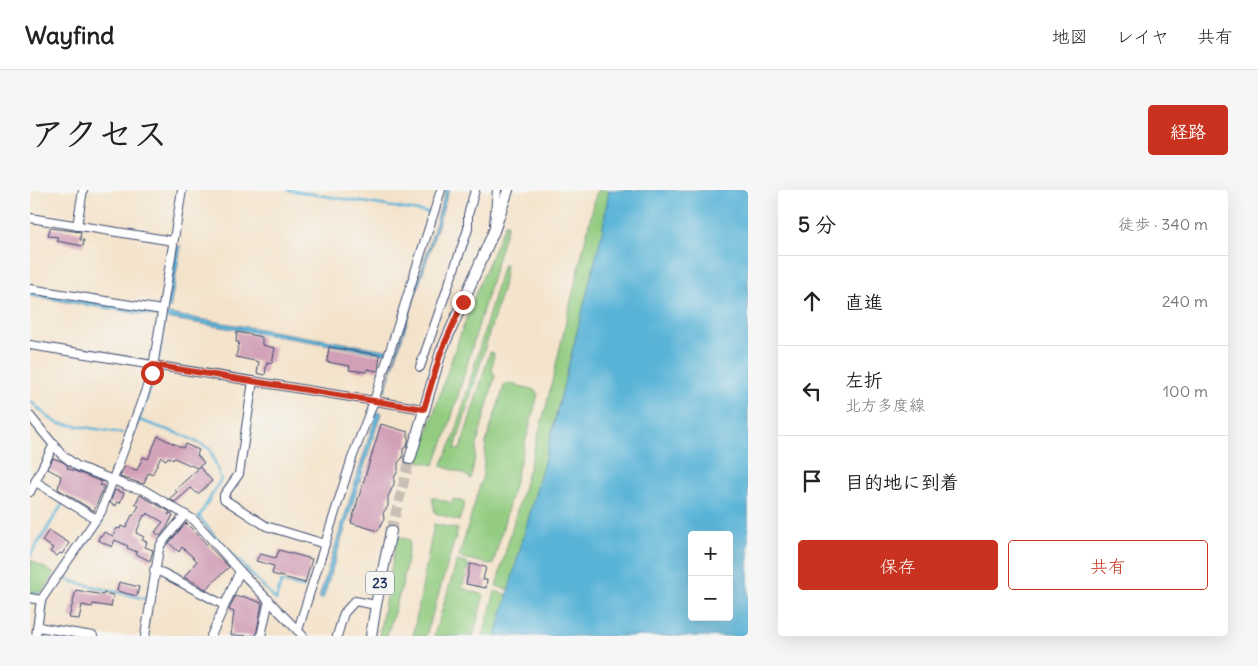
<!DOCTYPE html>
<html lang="ja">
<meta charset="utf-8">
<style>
:root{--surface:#fff;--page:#f6f6f6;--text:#222;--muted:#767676;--line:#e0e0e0;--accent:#c8321e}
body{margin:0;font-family:Delius,"Klee One",sans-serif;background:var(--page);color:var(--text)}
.controls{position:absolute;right:15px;bottom:15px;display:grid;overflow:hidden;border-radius:5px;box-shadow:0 5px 20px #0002}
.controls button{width:45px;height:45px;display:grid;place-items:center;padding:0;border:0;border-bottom:1px solid var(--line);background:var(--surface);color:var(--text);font:25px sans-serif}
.stop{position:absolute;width:15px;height:15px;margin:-11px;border:4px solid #c8321e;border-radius:50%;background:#fff}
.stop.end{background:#c8321e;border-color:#fff;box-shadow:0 1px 5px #0008}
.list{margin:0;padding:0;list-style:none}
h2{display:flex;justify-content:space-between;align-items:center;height:65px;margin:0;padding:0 20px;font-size:21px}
h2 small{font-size:16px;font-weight:400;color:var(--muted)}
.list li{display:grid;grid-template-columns:32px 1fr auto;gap:15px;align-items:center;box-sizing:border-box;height:90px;padding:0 20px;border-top:1px solid var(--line)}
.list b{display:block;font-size:19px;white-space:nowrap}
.list p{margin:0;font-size:16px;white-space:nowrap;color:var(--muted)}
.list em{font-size:16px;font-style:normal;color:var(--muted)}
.actions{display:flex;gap:10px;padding:15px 20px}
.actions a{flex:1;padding:11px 0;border:1px solid var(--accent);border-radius:5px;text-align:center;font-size:18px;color:var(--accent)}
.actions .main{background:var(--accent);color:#fff}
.icon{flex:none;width:28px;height:28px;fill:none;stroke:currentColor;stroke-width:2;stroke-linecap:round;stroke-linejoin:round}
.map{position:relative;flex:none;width:718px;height:446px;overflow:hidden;border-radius:5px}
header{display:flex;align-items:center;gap:30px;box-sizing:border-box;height:70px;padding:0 25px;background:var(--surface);border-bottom:1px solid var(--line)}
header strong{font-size:24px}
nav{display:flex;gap:28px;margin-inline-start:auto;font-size:18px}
.intro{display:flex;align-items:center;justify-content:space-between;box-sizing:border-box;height:120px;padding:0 30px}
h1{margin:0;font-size:35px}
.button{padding:12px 22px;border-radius:5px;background:var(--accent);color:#fff;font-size:18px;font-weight:700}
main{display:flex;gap:30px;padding:0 30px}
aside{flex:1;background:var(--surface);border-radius:5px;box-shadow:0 5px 20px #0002}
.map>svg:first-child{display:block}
.green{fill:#93cc80;stroke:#577e6f}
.water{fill:#59b3d7;stroke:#3a719a;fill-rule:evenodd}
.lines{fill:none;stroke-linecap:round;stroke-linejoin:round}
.stream{stroke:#59b3d7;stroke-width:2.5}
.building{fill:#d19fb6}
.major-tunnel{stroke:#c9bfb5;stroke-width:10;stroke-dasharray:10 5;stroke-linecap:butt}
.minor-casing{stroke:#3c4a6e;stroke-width:10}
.major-casing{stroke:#3c4a6e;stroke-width:12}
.minor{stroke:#fff;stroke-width:8}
.major{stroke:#fff;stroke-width:10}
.route{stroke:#c8321e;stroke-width:6}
.labels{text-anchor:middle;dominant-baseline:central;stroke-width:4;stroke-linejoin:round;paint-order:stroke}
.shield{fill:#f6f6f2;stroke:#5d6b8a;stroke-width:1}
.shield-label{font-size:14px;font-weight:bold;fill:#1b2f5e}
</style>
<header>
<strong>Wayfind</strong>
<nav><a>地図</a><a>レイヤ</a><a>共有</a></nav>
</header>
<div class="intro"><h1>アクセス</h1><a class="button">経路</a></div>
<main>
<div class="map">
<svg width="718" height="446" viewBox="0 0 718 446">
<rect width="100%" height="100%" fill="#f6f6f2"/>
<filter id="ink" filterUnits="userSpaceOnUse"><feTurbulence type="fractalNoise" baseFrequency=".02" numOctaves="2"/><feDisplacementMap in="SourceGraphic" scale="10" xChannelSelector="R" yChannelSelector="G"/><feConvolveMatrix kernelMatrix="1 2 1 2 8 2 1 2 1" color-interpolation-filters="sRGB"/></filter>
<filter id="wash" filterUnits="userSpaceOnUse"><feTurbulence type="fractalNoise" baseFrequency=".0096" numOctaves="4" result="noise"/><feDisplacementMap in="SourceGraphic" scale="20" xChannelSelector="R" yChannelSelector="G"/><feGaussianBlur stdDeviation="1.12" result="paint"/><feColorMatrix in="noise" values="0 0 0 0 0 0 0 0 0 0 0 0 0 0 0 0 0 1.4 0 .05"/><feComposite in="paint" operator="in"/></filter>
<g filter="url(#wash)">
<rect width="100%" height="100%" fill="#f4e3cb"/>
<g class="green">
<path d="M567,0H579L572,43L516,265L479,400L466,396L517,213Z"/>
<path d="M476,32L478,34L418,240L404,275L388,271L424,162L445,105Z"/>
<path d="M473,74L476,75L473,97L425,259L430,260L460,162L464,163L462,180L465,186L448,250L441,289L432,283L411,276L425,245Z"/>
<path d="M477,193L505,200L508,204L463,375L429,367L453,285L456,252L474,196Z"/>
<path d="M402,307L422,313L423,309L435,312L429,331L405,323Z"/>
<path d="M404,334L428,339L396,446H383Z"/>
<path d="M367,346L380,350L373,392L357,446H349Z"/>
<path d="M1,370L25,384L12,402L0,401Z"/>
<path d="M427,371L439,374L432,398L454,405L443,446H404Z"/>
<path d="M465,401L478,405L466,446H453Z"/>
</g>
<g class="water">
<path d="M416,0H419L355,202H354Z"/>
<path d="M579,0H718V446H466L516,265L572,43ZM662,345H699V427H662Z"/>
<path d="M151,56L140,119L136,117L146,57Z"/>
<path d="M0,101L357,160L356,164L0,106Z"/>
<path d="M347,222L351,223L293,409L289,408Z"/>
</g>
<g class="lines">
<g class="stream">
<path d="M258,0L400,23"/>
<path d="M129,168L135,126"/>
<path d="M0,211C9,218 18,229 28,233L92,243"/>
<path d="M109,230L155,246L180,259L191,289L169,327L184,345L246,410L251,392L273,397"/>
<path d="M103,246L126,184"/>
<path d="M73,330L33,387L44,392L116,409"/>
<path d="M0,366L33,313"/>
<path d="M0,403L8,404"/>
<path d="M13,434L17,407"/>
<path d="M11,446V443"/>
</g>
</g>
<g id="blocks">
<g class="building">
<path d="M20,38L51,42L50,50H54L53,56L27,51L28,47L18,46Z"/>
<path d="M207,142L232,147V155L245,158L242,173L237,172L235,185L227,183L229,172L206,167L209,152H206Z"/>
<path d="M299,157L350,165L348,181L337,179V182L319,180L320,176L297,172Z"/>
<path d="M351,234L378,242V251L377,256L373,259V267L368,273V281L364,288V294L358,307V316L353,323L354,329L348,341L321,333Z"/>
<path d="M128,246L153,258L155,254L169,260L167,265L174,273L167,278L144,268L143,270L138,267L136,270L131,267L122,285L118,283L114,294L90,287L94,277L107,280L113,267L118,269Z"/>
<path d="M23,268L33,272L38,276L37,278L72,292L70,295L74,296L64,321L28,299L31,286L18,279Z"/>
<path d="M170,277L182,291L168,304L161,298L145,312L139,309L147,302L145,300Z"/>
<path d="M85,300L94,303L90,313L87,312L86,316L80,313Z"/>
<path d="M110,305L140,322L138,325L141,323L143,325L137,337L130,346L125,342L133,332L117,323L116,326L114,325L106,343L114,347L112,350L117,352L115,357L123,360L120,371L106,364L107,362L97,358L98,356L85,350L82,357L68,350L70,345L72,346L74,342L83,346L87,338L90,339L91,336L96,338L102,325L103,326L109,316L105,314Z"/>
<path d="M156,333L199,377L176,399L154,387L167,371L152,357L149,362L139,353Z"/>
<path d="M19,340L39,353L32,364L30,363L27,366L20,362L23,358L12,351Z"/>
<path d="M249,360L282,369L275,393L242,384L244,376L226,371L230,364L246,368Z"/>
<path d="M440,374L456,377L453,390H457L456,398L436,394Z"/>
<path d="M89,392L109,397L107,406L87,401Z"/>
<path d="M46,400L73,405L74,403L83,405L81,417L63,414L62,417L52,415L49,429L39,428Z"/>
<path d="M205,406L211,408L212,406L232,413L226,446L201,445L204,422L199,420Z"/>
</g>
</g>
</g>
<g filter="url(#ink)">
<use href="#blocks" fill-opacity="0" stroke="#3c4a6e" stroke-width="1"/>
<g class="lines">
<path class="major-tunnel" d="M361,341L380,269"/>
<g class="minor-casing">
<g id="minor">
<path d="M0,28L143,51"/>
<path d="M464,34L467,0"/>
<path d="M47,36L53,0"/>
<path d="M0,99L132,120"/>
<path d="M0,155L394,219"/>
<path d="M390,177L438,39V25L445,0"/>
<path d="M223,191L209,284L194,305V309L236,336L295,354"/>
<path d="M0,226L31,264L47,276L98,296L114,300L164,330L210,381L273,446"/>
<path d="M6,292L66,329"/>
<path d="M0,302L24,254"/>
<path d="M124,380L133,383L194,415"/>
<path d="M0,408L11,410"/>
<path d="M8,437L63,446"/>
<path d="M268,440L322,268L344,211L411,0"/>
<path d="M6,446L11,410L71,322L122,183L152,0"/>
<path d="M115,446L129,359L131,354L155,325"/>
<path d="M181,446L210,381"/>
<path d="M231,446L239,410"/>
<path d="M307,446L314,423L325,411L346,415"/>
</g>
</g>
<g class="major-casing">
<g id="major">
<path d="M380,269L411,162L464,41L478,0"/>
<path d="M341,446L346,415L361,341"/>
</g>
</g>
<use href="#minor" class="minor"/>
<use href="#major" class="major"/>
</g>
</g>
<g class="lines" filter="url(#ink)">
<path class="route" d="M122,183L123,175L394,219L411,162L433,112"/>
</g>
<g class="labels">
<rect class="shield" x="336" y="381.5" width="28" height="23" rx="4"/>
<g class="shield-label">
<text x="350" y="393">23</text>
</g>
</g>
</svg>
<div class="controls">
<button>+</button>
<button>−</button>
</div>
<div class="stop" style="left:122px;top:183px"></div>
<div class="stop end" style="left:433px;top:112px"></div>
</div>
<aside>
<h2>5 分<small>徒歩 · 340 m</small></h2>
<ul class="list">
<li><svg class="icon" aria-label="ahead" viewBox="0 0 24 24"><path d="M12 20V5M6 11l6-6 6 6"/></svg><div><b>直進</b></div><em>240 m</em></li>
<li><svg class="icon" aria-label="left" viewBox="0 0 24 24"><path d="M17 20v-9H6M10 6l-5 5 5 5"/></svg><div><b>左折</b><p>北方多度線</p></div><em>100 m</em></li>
<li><svg class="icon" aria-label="arrive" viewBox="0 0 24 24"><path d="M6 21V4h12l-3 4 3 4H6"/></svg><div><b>目的地に到着</b></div></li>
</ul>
<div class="actions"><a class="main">保存</a><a>共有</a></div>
</aside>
</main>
